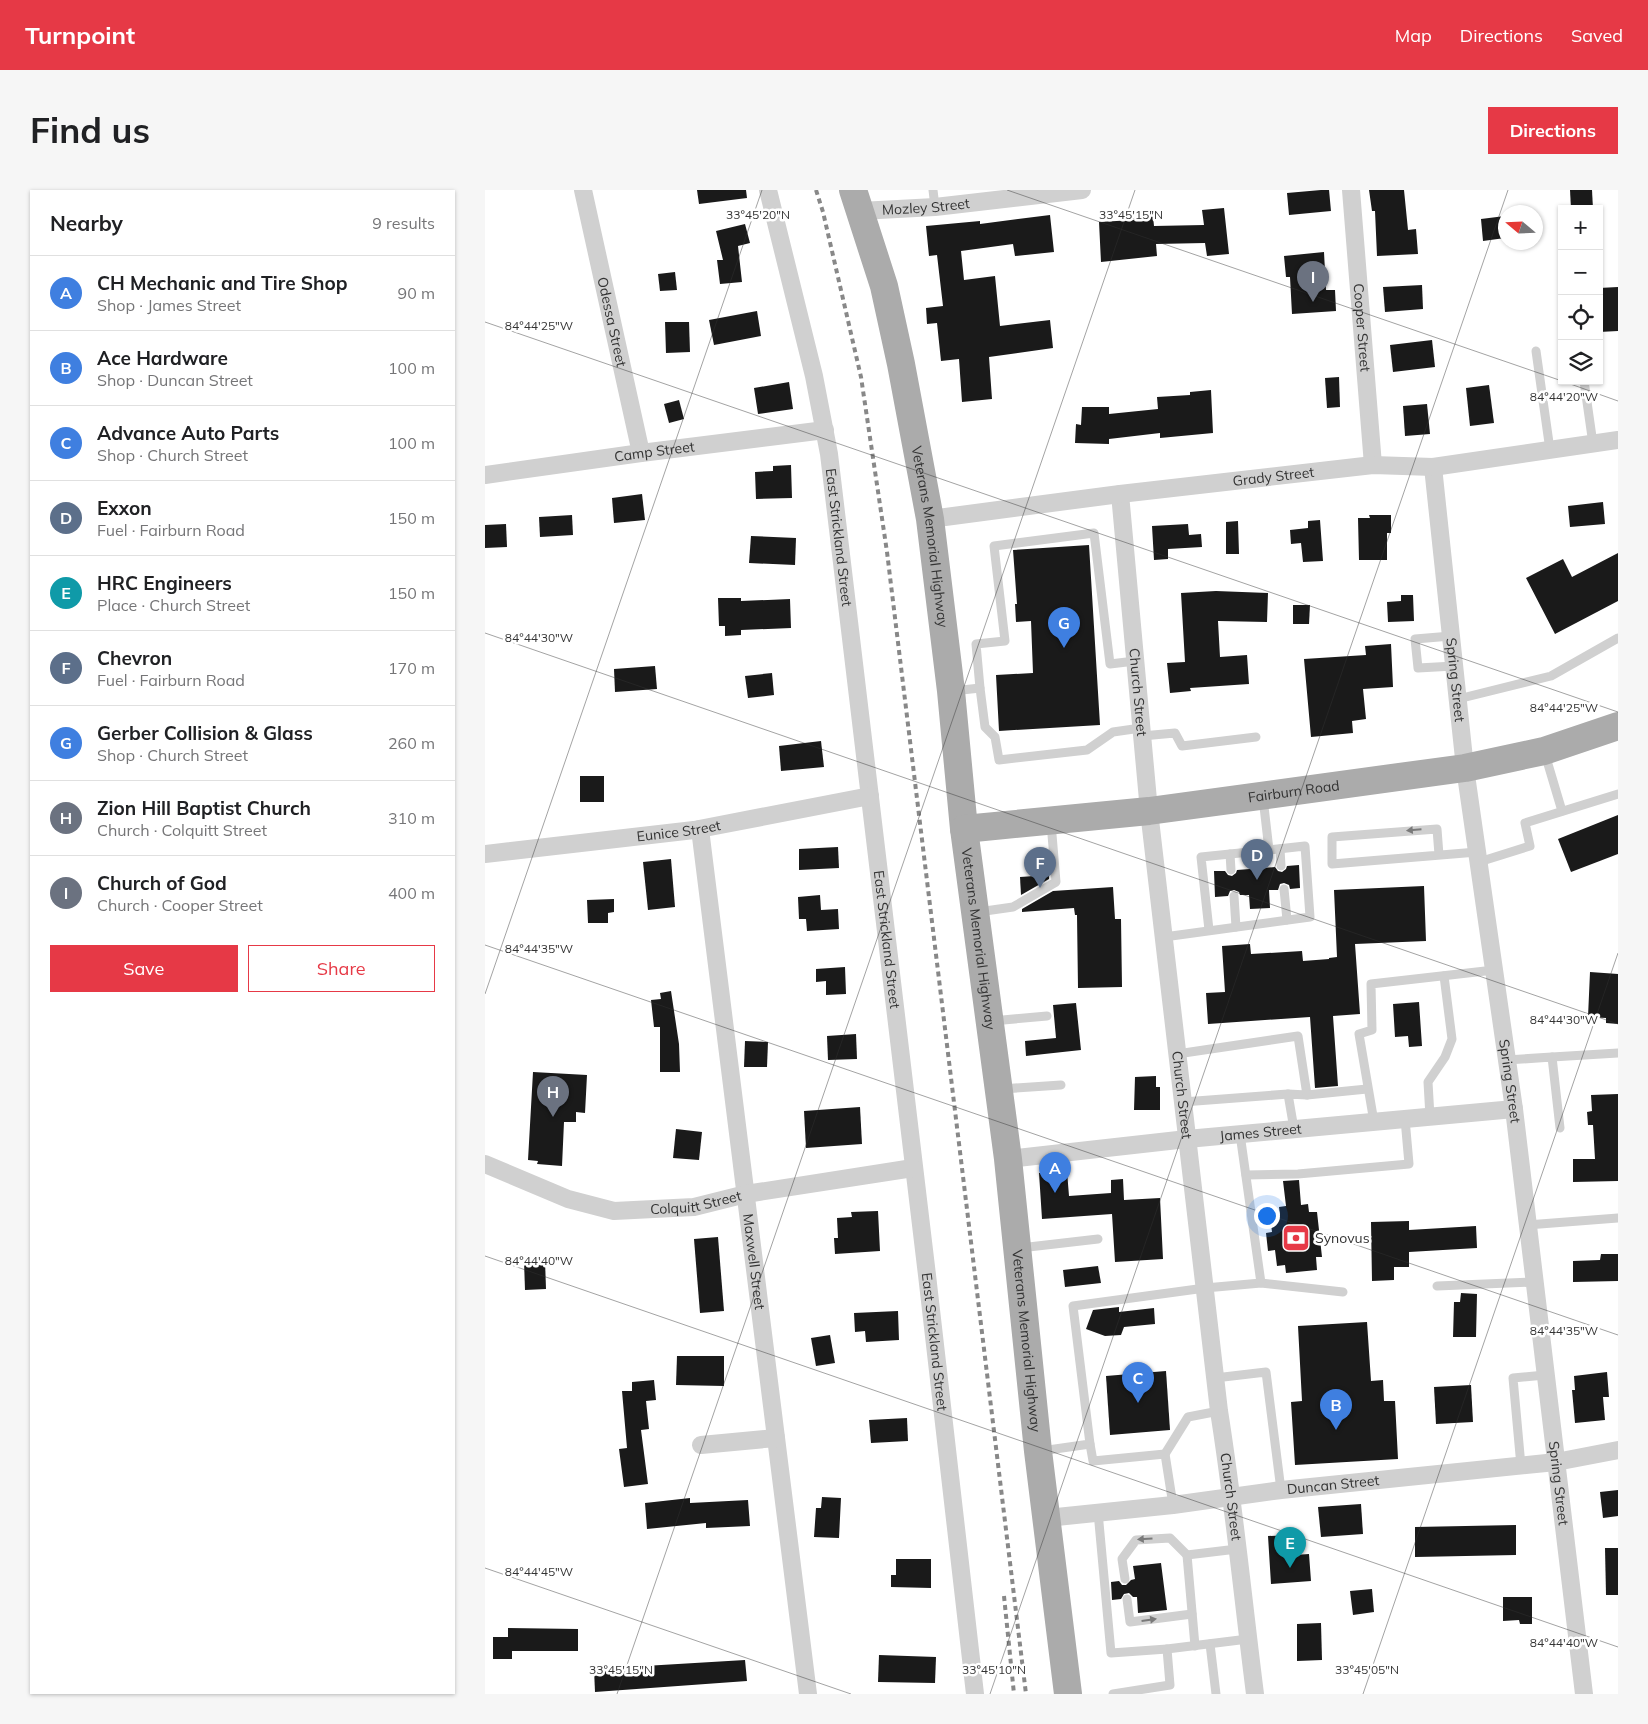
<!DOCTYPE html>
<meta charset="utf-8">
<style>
:root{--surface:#fff;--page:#f6f6f6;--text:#202124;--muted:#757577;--line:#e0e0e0;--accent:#e63946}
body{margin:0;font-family:Mulish,sans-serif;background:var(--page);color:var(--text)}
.controls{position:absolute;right:15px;top:15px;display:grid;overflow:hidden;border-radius:0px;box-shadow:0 1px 4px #0004}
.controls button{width:45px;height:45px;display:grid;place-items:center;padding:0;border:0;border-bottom:1px solid var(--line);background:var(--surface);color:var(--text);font:25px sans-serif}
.compass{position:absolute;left:1013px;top:15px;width:45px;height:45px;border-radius:50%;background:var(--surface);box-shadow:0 1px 4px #0004;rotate:289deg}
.you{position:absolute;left:781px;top:1025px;width:18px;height:18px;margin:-12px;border:4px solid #fff;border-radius:50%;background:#1a73e8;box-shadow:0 0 0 8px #1a73e833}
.badge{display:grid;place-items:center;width:32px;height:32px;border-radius:50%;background:var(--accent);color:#fff;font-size:16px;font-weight:700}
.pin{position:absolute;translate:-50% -41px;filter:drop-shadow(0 1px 2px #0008)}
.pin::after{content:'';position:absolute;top:26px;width:18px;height:15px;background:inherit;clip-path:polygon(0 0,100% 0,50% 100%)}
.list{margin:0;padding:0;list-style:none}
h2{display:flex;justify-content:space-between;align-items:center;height:65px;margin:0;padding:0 20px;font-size:21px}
h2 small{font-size:16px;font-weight:400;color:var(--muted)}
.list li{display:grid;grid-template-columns:32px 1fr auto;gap:15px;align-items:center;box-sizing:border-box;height:75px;padding:0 20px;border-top:1px solid var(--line)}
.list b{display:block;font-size:19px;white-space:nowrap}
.list p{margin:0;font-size:16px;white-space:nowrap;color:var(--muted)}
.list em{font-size:16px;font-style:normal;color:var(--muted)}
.actions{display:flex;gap:10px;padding:15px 20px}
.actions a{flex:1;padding:11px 0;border:1px solid var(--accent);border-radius:0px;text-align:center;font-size:18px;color:var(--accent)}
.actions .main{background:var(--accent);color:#fff}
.icon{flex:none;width:28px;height:28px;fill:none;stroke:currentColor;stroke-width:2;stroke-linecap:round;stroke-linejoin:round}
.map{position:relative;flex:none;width:1133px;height:1504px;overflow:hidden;border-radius:0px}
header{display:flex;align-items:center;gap:30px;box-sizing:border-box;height:70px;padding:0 25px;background:var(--accent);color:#fff}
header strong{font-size:24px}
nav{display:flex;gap:28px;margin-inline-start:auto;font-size:18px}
.intro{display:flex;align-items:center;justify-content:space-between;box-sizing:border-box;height:120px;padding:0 30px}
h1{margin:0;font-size:35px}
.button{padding:12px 22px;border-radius:0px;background:var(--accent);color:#fff;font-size:18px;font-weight:700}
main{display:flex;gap:30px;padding:0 30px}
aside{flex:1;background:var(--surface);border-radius:0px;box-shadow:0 1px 4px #0004}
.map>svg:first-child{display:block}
.building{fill:#1a1a1a}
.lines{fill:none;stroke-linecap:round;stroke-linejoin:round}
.service{stroke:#d0d0d0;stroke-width:9}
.minor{stroke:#d0d0d0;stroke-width:18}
.primary{stroke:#ababab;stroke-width:28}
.rail{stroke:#888;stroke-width:4;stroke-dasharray:5 4;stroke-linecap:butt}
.oneway{fill:#7a7a7a}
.ticks{fill:none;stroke:#333;stroke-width:1;stroke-opacity:0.45}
.labels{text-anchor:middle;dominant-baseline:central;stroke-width:5;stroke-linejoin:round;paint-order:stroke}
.street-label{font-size:14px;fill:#333;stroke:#fff}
.poi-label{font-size:14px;fill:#333;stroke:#fff;text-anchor:start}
.ticks-label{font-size:12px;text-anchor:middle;fill:#333;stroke:#fff;stroke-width:5;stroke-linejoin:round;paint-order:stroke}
</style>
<header>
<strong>Turnpoint</strong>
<nav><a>Map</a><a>Directions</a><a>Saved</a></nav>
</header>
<div class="intro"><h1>Find us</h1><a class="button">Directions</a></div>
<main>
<aside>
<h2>Nearby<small>9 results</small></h2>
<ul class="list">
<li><span class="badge" style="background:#3f7fe0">A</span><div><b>CH Mechanic and Tire Shop</b><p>Shop · James Street</p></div><em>90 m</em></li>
<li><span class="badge" style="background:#3f7fe0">B</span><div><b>Ace Hardware</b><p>Shop · Duncan Street</p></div><em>100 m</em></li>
<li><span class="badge" style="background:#3f7fe0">C</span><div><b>Advance Auto Parts</b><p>Shop · Church Street</p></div><em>100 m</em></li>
<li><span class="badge" style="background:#5c6f8a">D</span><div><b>Exxon</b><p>Fuel · Fairburn Road</p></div><em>150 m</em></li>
<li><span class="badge" style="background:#0f9aa8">E</span><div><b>HRC Engineers</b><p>Place · Church Street</p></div><em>150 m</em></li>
<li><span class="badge" style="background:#5c6f8a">F</span><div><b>Chevron</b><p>Fuel · Fairburn Road</p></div><em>170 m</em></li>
<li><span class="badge" style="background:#3f7fe0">G</span><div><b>Gerber Collision &amp; Glass</b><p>Shop · Church Street</p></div><em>260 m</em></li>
<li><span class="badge" style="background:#6b7280">H</span><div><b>Zion Hill Baptist Church</b><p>Church · Colquitt Street</p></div><em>310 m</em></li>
<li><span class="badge" style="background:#6b7280">I</span><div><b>Church of God</b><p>Church · Cooper Street</p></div><em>400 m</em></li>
</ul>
<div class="actions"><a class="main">Save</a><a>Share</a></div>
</aside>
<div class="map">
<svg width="1133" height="1504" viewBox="0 0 1133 1504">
<rect width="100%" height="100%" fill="#fff"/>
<g class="building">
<path d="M212,0H261L262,8L214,14Z"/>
<path d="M836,0H844L846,21L804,25L802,3Z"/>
<path d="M884,0H919L923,40L931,39L933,64L892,66L890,21H887Z"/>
<path d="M1085,0H1107L1108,19H1086Z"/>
<path d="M739,18L744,64L722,66L720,53L671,54L672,66L616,72L614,32L649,30L648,28L668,26L669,36L719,35L717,20Z"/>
<path d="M565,25L569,62L530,66L528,54L476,61L479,90L510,86L515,136L565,130L568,158L504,167L507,209L477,212L474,169L456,171L452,133L442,134L441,118L458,116L452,65L444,66L441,36L495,31V34Z"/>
<path d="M1020,26V48L998,51L996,29Z"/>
<path d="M260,34L265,53L253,56L257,92L235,94L232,70H238L231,41Z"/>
<path d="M839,62L841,100H850L851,121L807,124L805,87H801L799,66Z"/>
<path d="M190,82L192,100L175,101L173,84Z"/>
<path d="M937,95L938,119L900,122L898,97Z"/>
<path d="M1133,97V141L1114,142V98Z"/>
<path d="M272,121L276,146L229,155L224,130Z"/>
<path d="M180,132H204L205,162L181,163Z"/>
<path d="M947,150L950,177L908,182L905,155Z"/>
<path d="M854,187L855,217L842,218L840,188Z"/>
<path d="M304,192L308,219L273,224L269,198Z"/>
<path d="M1004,195L1009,233L985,236L981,198Z"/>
<path d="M726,200L728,243L675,248V243L624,249V254L590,253L591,234L596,235L597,217H624V224L673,219L672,207L705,205V202Z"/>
<path d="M194,210L199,229L184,233L179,214Z"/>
<path d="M942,214L945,244L920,246L918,216Z"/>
<path d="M306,275L307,308L271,309L270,282L288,281V276Z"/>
<path d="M157,304L160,330L129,333L127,308Z"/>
<path d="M1118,312L1120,334L1085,337L1083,316Z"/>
<path d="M87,325L88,345L55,347L54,327Z"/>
<path d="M884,325H906V343H902V370H874L873,328H885Z"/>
<path d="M835,330L838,371L818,372L816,353L806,354L805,340L823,338V331Z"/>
<path d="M753,331L754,364H741V332Z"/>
<path d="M21,334L22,357L0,358V335Z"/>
<path d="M703,334L704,345L716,344L717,357L683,359V369L669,370L667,336Z"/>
<path d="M266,346L311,348L310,375L264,373Z"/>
<path d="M604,355L615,535L514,541L511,485L548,483L546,431L531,432L530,414H532L528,360Z"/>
<path d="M1133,363V411L1070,444L1041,388L1078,369L1087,387Z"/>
<path d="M731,401L783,403L782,432L733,431L735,467L762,465L764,494L705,498L706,501L685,503L682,473L700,472L696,403Z"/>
<path d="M916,405H928L929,431L903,432L902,412L916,411Z"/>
<path d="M233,408H256V411L305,409L306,438L256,440V445L240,446V436H234Z"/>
<path d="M808,415H825L824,434H808Z"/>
<path d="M906,454L908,497L878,499L881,529L867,531L868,543L826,547L819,469L881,465L880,456Z"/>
<path d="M170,476L172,499L130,502L129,479Z"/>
<path d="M287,483L289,505L263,508L260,486Z"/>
<path d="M336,551L339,577L296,581L294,556Z"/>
<rect x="95" y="586" width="24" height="26"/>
<path d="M1133,625V664L1086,682L1073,649Z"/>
<path d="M353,657L354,678L314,680V659Z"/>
<path d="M186,669L190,717L163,720L158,672Z"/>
<path d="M814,675L815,698L805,699L804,695L799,693L795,694L793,700H784L785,718L765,719L764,705H755L754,702L749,700L745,701L743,706L730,707L729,681H740L743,685L747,686L751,683L752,680L790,677L793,681L797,682L801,679L802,676Z"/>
<path d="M564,685V689L536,705L535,687Z"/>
<path d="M939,696L941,751L870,754L875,824L848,826L853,896L830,898L825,827L723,834L721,803L740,802L737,756L765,754L766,764L817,761L818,771L844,769V768L852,767L849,700Z"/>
<path d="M628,697L630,729H636L637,797L593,798L592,725H590L589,718L537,722V719L568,701Z"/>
<path d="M335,705L336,720L353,719L354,739L322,741L321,729H314L313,707Z"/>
<path d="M129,709V722L123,723V733H103L102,710Z"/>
<path d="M360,777L361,804L341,805V791L331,792V779Z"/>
<path d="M1105,782L1133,784V834L1121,833V828L1103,827Z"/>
<path d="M186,801L194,854L195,882H175V837H169L166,810L176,809L175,803Z"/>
<path d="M934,812L937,856L924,857L923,846L910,847L908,814Z"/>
<path d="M591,813L596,860L541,866L540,851L571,848L568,815Z"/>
<path d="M371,844L372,869L343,870L342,846Z"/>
<path d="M260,851L283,852L282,877H259Z"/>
<path d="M48,882L102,885L100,923L91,922V932H79L77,976L52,974L53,971L43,970Z"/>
<path d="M671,886V897H675V920H649L650,887Z"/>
<path d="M1133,904V991L1088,992V969H1110L1108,935H1103L1102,922L1107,921L1106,905Z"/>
<path d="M375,917L377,954L321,958L319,921Z"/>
<path d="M191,939L217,942L214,970L188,968Z"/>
<path d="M582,981L584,1006L626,1003V990L638,989L639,1010L675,1008L678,1069L630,1072L627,1024L557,1029L554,983Z"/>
<path d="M814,990L816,1015L823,1014L824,1022H832L837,1067H831L832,1080L801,1083L800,1075L792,1076L790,1060L783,1061L781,1043L787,1042L785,1026L795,1025L794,1017L801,1016L798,991Z"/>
<path d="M393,1021L395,1061L350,1064L349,1048H353L352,1028L367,1027L366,1022Z"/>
<path d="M924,1031V1040L991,1036L992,1058L924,1062V1077H909V1090L887,1091L886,1032Z"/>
<path d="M233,1047L239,1121L215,1123L209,1049Z"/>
<path d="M1116,1064H1133V1091L1088,1092V1071L1115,1070Z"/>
<path d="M60,1070L61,1099L40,1100L39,1071Z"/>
<path d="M613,1076L616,1093L580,1097L578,1080Z"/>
<path d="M976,1103L992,1104L991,1147H968L969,1112H975Z"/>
<path d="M634,1117V1122L669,1118L670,1134L639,1137L636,1145L620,1146L601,1139L608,1120Z"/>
<path d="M413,1121L414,1150L381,1152L380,1141L370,1142L369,1123Z"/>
<path d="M882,1132L886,1191L898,1190L899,1211H910L913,1269L810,1275L806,1212L817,1211L813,1136Z"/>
<path d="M345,1145L350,1173L331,1176L326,1148Z"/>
<path d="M192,1166H239V1196L191,1195Z"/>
<path d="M681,1181L685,1240L625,1245L621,1186Z"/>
<path d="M1122,1182L1124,1207H1118L1120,1230L1090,1233L1087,1200H1090L1089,1186Z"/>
<path d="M169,1190L171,1210L161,1211L164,1239L156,1240L163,1294L139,1297L134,1259L142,1258L137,1201H147V1192Z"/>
<path d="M986,1195L988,1232L951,1234L949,1197Z"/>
<path d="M422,1228L423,1251L386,1253L384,1230Z"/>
<path d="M1133,1300V1326L1118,1328L1115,1302Z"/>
<path d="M337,1307L356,1308L354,1348L329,1347L331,1318H336Z"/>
<path d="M205,1308V1313L263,1310L265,1336L221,1338V1333L162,1339L160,1313Z"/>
<path d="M876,1314L878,1344L836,1347L833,1317Z"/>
<path d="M1031,1335V1365L930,1367V1337Z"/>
<path d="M809,1345L810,1365L824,1364L826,1391L786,1394L783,1346Z"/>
<path d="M1120,1358H1133V1405H1121Z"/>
<path d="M411,1369H446V1398L406,1397V1385H411Z"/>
<path d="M676,1373L682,1420L653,1423L652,1407H648L644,1403L639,1404L636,1409L627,1410L626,1392L634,1391L637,1395H641L646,1390L650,1389L648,1376Z"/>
<path d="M887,1399L889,1422L868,1425L865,1401Z"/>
<path d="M1018,1407H1047V1434H1035L1034,1430L1018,1431Z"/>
<path d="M836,1433L837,1470L812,1471V1434Z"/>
<path d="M23,1438L93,1439V1461H27V1469H8V1447H23Z"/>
<path d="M394,1465L451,1467L450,1493L393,1492Z"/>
<path d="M260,1470L262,1491L110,1502L109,1479Z"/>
</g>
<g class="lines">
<g class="service">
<path d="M448,0L450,17"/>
<path d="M1051,161L1065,260"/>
<path d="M1099,191L1108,254"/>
<path d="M966,446L930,449L933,478L969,476"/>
<path d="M495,498L500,537L510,547L514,570L602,560L628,542L656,538"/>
<path d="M468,501L495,498L491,454L520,451L509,356L609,343L625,474L650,471"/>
<path d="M973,509L1066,486L1133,448"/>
<path d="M657,546L690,543L697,556L771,547"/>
<path d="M1060,564L1077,621"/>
<path d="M795,659L796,676"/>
<path d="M745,664L746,680"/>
<path d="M954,665L952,639L847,647V674L992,662"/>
<path d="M994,672L1045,656L1040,633L1133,604"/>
<path d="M799,699L802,730"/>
<path d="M749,706L751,737"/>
<path d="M493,722L528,717L571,692L566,633"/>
<path d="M724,740L716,667L784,660"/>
<path d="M679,747L825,727L820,656L784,660L778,608"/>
<path d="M507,831L562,826"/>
<path d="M692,864L813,846L822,905L803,904L809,939"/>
<path d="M1067,867L1133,863"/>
<path d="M1022,870L1067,867L1075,938"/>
<path d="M516,899L576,895"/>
<path d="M822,905L882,899"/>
<path d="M698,912L803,904"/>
<path d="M945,927L943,892L960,867L967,849L959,786"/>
<path d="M889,932L874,844L887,840L886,794L1009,780"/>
<path d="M761,985L813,984L924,974L920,929"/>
<path d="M1042,1035L1133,1028"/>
<path d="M535,1058L613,1049"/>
<path d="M776,1093L858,1102"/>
<path d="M952,1096L1049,1092"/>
<path d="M730,1188L781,1182L796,1300"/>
<path d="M605,1254L608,1271L680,1264L688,1315"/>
<path d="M556,1261L605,1254L588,1116L720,1098L776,1093L755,944"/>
<path d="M680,1264L703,1227L734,1221"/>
<path d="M1036,1276L1028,1188L1060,1185"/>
<path d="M613,1322L626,1463L682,1459"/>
<path d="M640,1389L637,1369L651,1350L685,1348L702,1365"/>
<path d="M642,1409L645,1432L707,1424"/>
<path d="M725,1454L731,1504"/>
<path d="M710,1456L702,1365L752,1359"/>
<path d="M628,1504L685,1495L682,1459L763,1449"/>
</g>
<g class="minor">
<path id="s1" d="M98,0L156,263"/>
<path id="s2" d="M283,0L329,186L344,264L442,1085L490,1504"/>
<path id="s3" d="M866,0L888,275"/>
<path id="s4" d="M375,21L450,17L597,0"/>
<path id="s5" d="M948,277L980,578L1029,919L1099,1504"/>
<path id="s6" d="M0,285L156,263L340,240"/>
<path id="s7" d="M635,304L664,621L734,1221C749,1315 758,1410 770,1504"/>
<path id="s8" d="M445,329L635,304L888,275L948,277L1133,250"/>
<path id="s9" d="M215,639L323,1504"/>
<path id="s10" d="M0,664L209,640L385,606"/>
<path id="s11" d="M523,969L702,949L1029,919"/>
<path id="s12" d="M0,974L83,1009L129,1021L209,1017L261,1004L428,978"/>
<path d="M216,1255L291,1248"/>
<path id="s13" d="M562,1328L688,1315L796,1300L1071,1272L1133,1260"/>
</g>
<g class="primary">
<path id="s14" d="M368,0L399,96L416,174L445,329L466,501L479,639L523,969L553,1261L583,1504"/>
<path id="s15" d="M479,639L664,621L980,578L1059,561L1133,536"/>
</g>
<g class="rail">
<path d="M331,0L338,22L376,187L402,362L541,1504"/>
<path d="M519,1406L529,1504"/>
</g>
</g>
<defs><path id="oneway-solid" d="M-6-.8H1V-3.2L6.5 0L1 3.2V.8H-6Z" transform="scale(1.25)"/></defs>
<g class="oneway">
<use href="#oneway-solid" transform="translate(929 640) rotate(175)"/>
<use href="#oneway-solid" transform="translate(660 1349) rotate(176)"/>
<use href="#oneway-solid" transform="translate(664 1430) rotate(-8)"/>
</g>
<path class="ticks" d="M522,0L1077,191M0,132L1133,522M1077,191L1133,211M0,443L1133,834M0,755L1133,1145M0,804L277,0M0,1066L1133,1457M0,1378L366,1504M132,1504L650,0M505,1504L1023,0M878,1504L1133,763"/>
<defs>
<g id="bank-square" transform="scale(1.4375)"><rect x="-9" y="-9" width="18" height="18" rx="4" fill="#e63946" stroke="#fff"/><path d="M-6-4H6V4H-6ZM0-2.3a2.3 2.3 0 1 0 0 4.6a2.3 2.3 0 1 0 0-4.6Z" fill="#fff"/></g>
</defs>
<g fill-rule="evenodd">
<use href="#bank-square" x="811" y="1048"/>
</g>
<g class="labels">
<g class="street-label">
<text stroke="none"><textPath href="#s4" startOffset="66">Mozley Street</textPath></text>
<text stroke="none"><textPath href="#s1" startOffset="135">Odessa Street</textPath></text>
<text stroke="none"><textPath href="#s3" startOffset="138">Cooper Street</textPath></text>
<text stroke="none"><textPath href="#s6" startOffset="171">Camp Street</textPath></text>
<text stroke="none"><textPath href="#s8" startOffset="346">Grady Street</textPath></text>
<text stroke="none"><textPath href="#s2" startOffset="355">East Strickland Street</textPath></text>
<text stroke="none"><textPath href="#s14" startOffset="356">Veterans Memorial Highway</textPath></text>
<text stroke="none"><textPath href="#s5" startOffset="214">Spring Street</textPath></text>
<text stroke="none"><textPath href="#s7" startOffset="199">Church Street</textPath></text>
<text stroke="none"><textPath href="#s15" startOffset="332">Fairburn Road</textPath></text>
<text stroke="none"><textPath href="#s10" startOffset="195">Eunice Street</textPath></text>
<text stroke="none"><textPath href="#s2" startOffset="760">East Strickland Street</textPath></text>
<text stroke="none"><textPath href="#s14" startOffset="761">Veterans Memorial Highway</textPath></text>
<text stroke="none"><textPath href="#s5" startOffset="619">Spring Street</textPath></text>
<text stroke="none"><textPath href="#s7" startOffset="604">Church Street</textPath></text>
<text stroke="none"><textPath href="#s11" startOffset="254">James Street</textPath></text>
<text stroke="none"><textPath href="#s12" startOffset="220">Colquitt Street</textPath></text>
<text stroke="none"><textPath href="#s9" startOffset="436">Maxwell Street</textPath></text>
<text stroke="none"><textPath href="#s14" startOffset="1166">Veterans Memorial Highway</textPath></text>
<text stroke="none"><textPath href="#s2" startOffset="1165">East Strickland Street</textPath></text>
<text stroke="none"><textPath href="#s5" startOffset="1024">Spring Street</textPath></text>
<text stroke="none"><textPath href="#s13" startOffset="288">Duncan Street</textPath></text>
<text stroke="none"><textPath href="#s7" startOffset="1009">Church Street</textPath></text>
</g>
<g class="poi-label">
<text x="830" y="1048">Synovus</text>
</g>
</g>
<g class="ticks-label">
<text x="273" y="29">33°45'20"N</text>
<text x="646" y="29">33°45'15"N</text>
<text x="54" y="140">84°44'25"W</text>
<text x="1079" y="211">84°44'20"W</text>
<text x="54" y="452">84°44'30"W</text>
<text x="1079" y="522">84°44'25"W</text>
<text x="54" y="763">84°44'35"W</text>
<text x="1079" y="834">84°44'30"W</text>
<text x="54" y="1075">84°44'40"W</text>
<text x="1079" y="1145">84°44'35"W</text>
<text x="54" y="1386">84°44'45"W</text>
<text x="1079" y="1457">84°44'40"W</text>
<text x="136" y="1484">33°45'15"N</text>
<text x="509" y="1484">33°45'10"N</text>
<text x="882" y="1484">33°45'05"N</text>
</g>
</svg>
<div class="controls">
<button>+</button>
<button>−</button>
<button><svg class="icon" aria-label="locate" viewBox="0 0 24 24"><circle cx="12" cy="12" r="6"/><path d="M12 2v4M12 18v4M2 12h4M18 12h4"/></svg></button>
<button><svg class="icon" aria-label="layers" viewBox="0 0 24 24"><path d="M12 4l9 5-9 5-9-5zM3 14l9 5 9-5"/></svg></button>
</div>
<svg class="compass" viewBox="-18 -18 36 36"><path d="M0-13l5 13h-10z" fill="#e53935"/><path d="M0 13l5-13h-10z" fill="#757577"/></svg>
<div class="you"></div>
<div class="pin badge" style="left:570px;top:1003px;background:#3f7fe0">A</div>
<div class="pin badge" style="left:851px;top:1240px;background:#3f7fe0">B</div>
<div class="pin badge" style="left:653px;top:1213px;background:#3f7fe0">C</div>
<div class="pin badge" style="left:772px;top:690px;background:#5c6f8a">D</div>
<div class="pin badge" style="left:805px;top:1378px;background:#0f9aa8">E</div>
<div class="pin badge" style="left:555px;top:698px;background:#5c6f8a">F</div>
<div class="pin badge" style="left:579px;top:458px;background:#3f7fe0">G</div>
<div class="pin badge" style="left:68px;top:927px;background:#6b7280">H</div>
<div class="pin badge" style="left:828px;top:112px;background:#6b7280">I</div>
</div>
</main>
